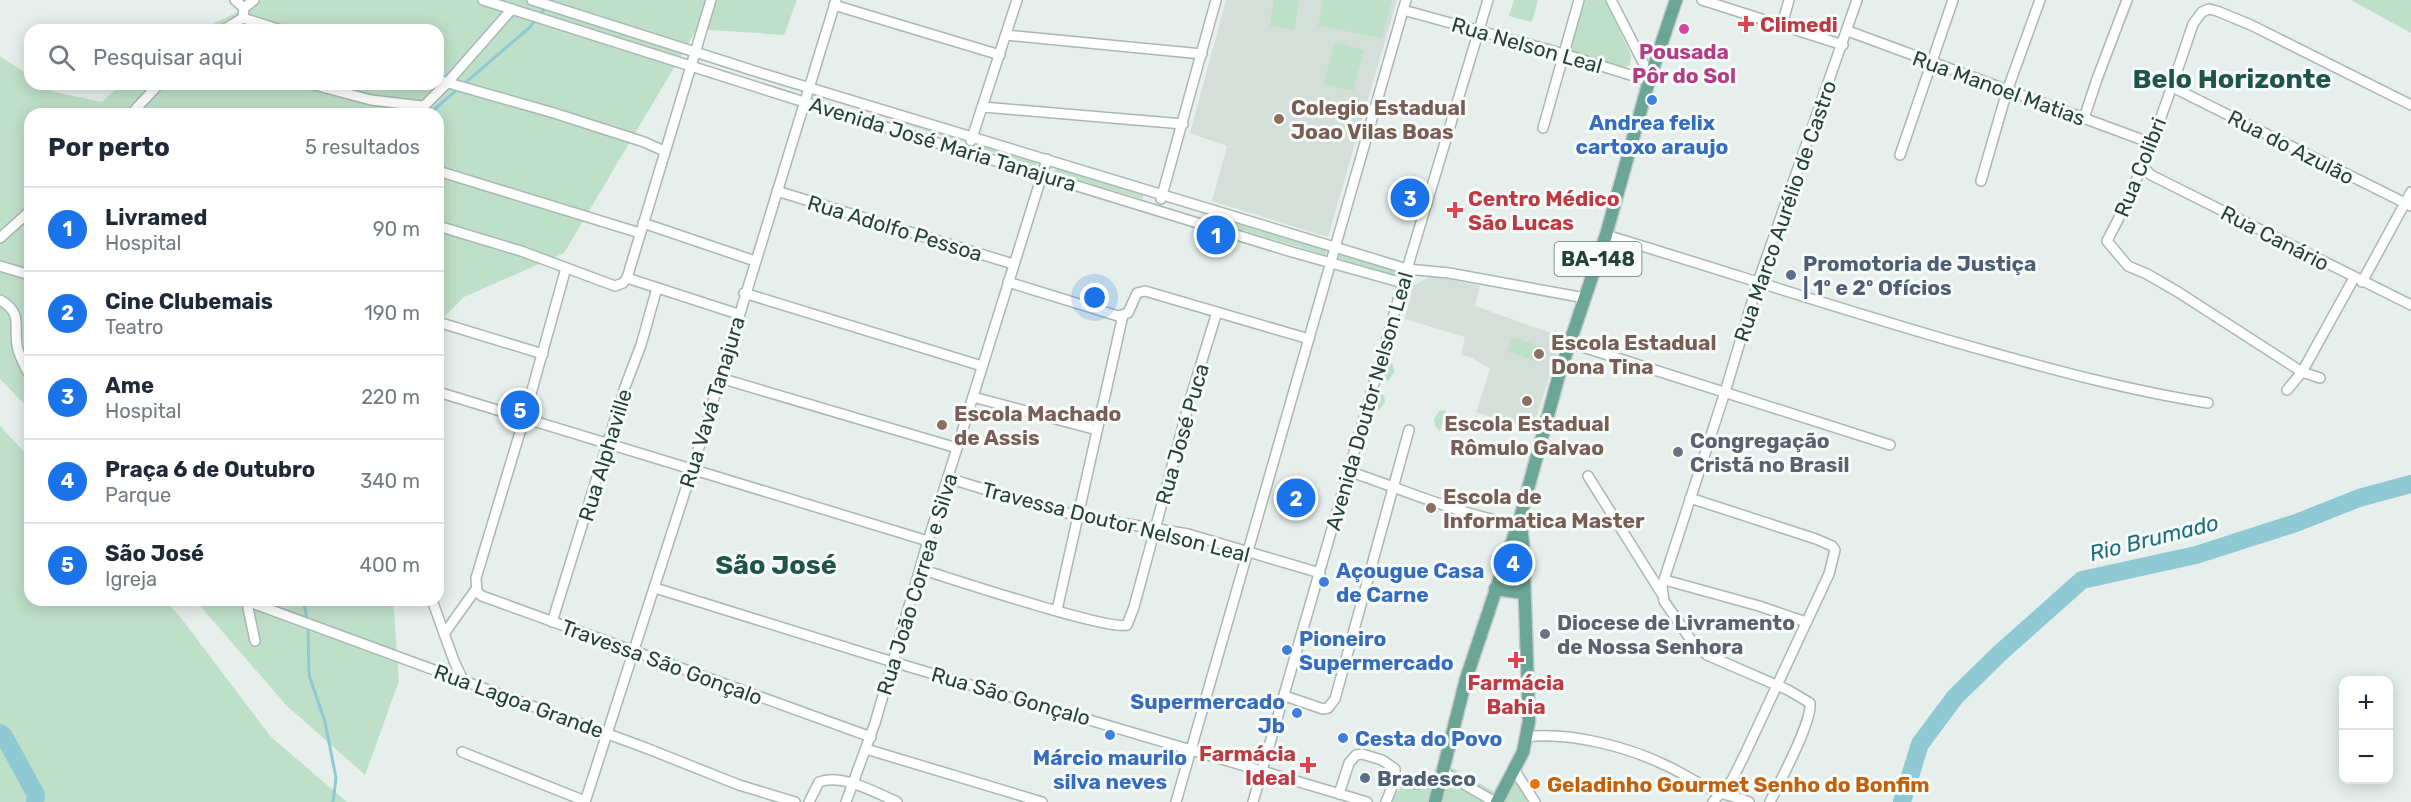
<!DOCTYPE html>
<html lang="pt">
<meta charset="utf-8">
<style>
:root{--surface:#fff;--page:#f6f6f7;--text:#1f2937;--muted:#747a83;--line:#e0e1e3;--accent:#1a73e8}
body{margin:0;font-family:Rubik,sans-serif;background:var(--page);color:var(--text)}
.controls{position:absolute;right:18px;bottom:18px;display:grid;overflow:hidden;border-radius:12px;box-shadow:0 3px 15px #0003}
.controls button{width:54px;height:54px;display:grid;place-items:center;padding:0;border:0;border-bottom:2px solid var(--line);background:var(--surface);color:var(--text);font:30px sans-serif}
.you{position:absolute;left:1095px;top:298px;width:21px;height:21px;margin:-15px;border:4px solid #fff;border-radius:50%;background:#1a73e8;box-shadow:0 0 0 9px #1a73e833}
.badge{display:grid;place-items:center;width:39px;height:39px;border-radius:50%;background:var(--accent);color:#fff;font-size:20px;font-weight:700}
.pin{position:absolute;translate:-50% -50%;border:3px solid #fff;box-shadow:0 2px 6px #0006}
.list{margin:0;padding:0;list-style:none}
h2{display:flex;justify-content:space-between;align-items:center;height:78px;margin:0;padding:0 24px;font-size:26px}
h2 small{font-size:20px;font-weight:400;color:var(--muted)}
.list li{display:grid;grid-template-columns:39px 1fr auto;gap:18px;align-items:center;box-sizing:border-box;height:84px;padding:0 24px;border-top:2px solid var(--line)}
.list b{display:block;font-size:22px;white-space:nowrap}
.list p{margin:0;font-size:20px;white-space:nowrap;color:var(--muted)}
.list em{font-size:20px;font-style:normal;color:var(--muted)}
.icon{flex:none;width:33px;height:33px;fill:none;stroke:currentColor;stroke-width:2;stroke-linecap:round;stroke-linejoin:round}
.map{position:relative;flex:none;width:2411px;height:802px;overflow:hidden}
.search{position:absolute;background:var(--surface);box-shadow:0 3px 15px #0003;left:24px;top:24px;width:420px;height:66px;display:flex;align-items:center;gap:15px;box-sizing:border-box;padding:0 21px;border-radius:18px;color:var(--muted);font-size:22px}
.panel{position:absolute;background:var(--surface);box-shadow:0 3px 15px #0003;left:24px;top:108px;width:420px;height:498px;border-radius:18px}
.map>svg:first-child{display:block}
.built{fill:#d4dfda}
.green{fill:#bfe0c8}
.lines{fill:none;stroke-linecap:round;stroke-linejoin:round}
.stream{stroke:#8ec9d4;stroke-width:3}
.river{stroke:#8ec9d4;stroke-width:18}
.minor-casing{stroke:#a8b8b2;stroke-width:12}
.major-casing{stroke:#c2cac8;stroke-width:15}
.minor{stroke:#fff;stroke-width:9}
.major{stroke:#6aa596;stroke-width:12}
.health-dot{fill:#e0444e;stroke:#f7fbf9;stroke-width:2}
.hotel-dot{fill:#d1479c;stroke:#f7fbf9;stroke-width:2}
.shop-dot{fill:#3f7fe0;stroke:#f7fbf9;stroke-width:2}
.education-dot{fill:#8d6e63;stroke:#f7fbf9;stroke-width:2}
.service-dot{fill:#5c6f8a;stroke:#f7fbf9;stroke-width:2}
.worship-dot{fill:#6b7280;stroke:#f7fbf9;stroke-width:2}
.food-dot{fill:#e8710a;stroke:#f7fbf9;stroke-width:2}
.labels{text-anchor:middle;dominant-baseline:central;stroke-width:6;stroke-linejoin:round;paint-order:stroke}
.shield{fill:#f7fbf9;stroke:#637a73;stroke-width:1.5}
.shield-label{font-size:20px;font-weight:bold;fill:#24423a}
.health-label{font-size:21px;font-weight:bold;fill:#be3a42;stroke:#f7fbf9;text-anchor:start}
.street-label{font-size:21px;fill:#24423a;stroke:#f7fbf9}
.hotel-label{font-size:21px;font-weight:bold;fill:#b23c85;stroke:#f7fbf9}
.education-label{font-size:21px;font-weight:bold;fill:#785e54;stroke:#f7fbf9;text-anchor:start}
.shop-label{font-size:21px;font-weight:bold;fill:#366cbe;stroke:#f7fbf9;text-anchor:start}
.service-label{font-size:21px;font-weight:bold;fill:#4e5e75;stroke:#f7fbf9;text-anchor:start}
.worship-label{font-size:21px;font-weight:bold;fill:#5b616d;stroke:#f7fbf9;text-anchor:start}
.food-label{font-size:21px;font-weight:bold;fill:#c56008;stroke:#f7fbf9;text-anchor:start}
.water-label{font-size:22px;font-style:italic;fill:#1c6f80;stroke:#f7fbf9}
.district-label{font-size:27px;font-weight:bold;fill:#1f5548;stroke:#f7fbf9}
</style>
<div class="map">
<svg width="2411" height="802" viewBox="0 0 2411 802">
<rect width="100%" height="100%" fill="#e6efeb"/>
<g class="built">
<path d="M1226,0H1397L1328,237L1212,201L1227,146L1190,133Z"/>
<path d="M1432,275L1480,286L1475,306L1562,337L1532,430L1476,412L1490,369L1472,358L1461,355L1465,337L1405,319L1413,286Z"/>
</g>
<g class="green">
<path d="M262,0H797L784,35L697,29L564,253L464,297L438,323V114H30V410L0,379V56L30,76V84H42L54,92L102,102L121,84H438V30H201Z"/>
<path d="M1274,0H1299L1294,30L1270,26Z"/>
<path d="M1323,0H1392L1382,38L1318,26Z"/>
<path d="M1514,0H1538L1532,22L1509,16Z"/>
<path d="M1584,0H1605L1631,55L1630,65L1624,67L1571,51L1570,46Z"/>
<path d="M2351,0H2411V33Z"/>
<path d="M1335,42L1364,50L1353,91L1324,84Z"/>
<path d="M830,99L957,136L955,140Z"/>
<path d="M978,142L1038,161L1036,166L976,147Z"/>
<path d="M1057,166L1145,193L1142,199L1054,173Z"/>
<path d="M1215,213L1327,249L1325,255L1213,221Z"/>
<path d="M1340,252L1397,269L1396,275L1337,258Z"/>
<path d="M1513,337L1542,347L1536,361L1507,351Z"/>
<path d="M1384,358L1393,365L1394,372L1389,380L1378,381Z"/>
<path d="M1376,389L1384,396L1385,402L1379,410L1369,411Z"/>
<path d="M1446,410L1440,431L1435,426L1434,419L1439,411Z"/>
<path d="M0,426L30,458V600H164L181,618L271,737L347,802H0Z"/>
<path d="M1517,540L1519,586L1501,582Z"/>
<path d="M195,600H393L399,681L365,775L286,705Z"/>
<path d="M1447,765L1496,793V802H1390L1402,786C1428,792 1431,785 1447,765Z"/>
<path d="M1516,780L1531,802H1504L1502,799Z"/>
</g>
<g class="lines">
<g class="stream">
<path d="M429,114L529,28L552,0"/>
<path d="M303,600L308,624L309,675L325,722L336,778L333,802"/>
</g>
<g class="river">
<path d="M0,733L4,736L36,795L35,802"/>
<path d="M1902,802L1920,744L1955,697L2000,653L2082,580L2196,555L2296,523L2359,498L2411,484"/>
</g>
<g class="minor-casing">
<g id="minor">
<path d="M235,0L244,8"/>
<path d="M483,0L804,102L1292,252L1403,283"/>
<path d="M532,0L764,74L1407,269L1449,273L1585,298"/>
<path d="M1611,0L1651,78"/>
<path d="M1702,0L1843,45"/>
<path d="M834,5L1000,55"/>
<path d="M1403,10L1564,54L1649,81"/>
<path d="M243,18L281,30"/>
<path d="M1782,25L1789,0"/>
<path d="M223,30L243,18L244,8L254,0"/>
<path d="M1848,31L2151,143"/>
<path d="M1006,35L1202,54"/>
<path d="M438,80L554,113L644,142L664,151"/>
<path d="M311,84L371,100L422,106"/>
<path d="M2172,87L2411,206"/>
<path d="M983,107L1183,124"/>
<path d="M131,114L159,84"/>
<path d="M416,114L447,83L512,9"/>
<path d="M2084,118L2097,79L2127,0"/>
<path d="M1543,128L1579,0"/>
<path d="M971,141L1017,0"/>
<path d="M1900,155L1953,0"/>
<path d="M2142,166L2151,175L2411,305"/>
<path d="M438,171L640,233"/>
<path d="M1981,181L2007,91L2040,0"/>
<path d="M777,191L1013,264"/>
<path d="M1161,199L1216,0"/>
<path d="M643,223L755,261"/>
<path d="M438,226L521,251L615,286L623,283L627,278L711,0"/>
<path d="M1606,235C1732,273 1857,315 1983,350C2057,371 2132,391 2208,403"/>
<path d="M0,238L30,211"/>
<path d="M0,266L30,275"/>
<path d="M566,268L524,419L476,578L477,592L482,596L871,737"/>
<path d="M627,278L738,314"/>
<path d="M1008,282L1118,316L1128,313L1137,293L1145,291L1309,339"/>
<path d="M2362,282L2411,192"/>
<path d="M744,293L982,366"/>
<path d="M0,300C25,314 12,328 18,350C21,359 25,367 30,376"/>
<path d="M438,322L543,354"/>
<path d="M1570,343L1890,445"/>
<path d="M720,378L957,448"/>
<path d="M2320,378L2302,372L2178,292L2147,274L2128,266L2107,241C2144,173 2168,98 2193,24L2202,12L2209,9L2217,11L2251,25L2411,105"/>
<path d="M2287,390L2302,372L2354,278"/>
<path d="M438,392L928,541"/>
<path d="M973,397L1097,430"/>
<path d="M1348,471C1405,490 1462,516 1521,525"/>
<path d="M1588,476L1662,594"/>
<path d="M948,478L1038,506L1079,516L1188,534L1320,573"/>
<path d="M1690,498L1816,539L1832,546L1835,550L1829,574L1744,756L1732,780L1713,802"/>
<path d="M920,569C950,578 1108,631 1127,625L1134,607L1191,396L1217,312"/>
<path d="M1665,580L1759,606L1806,622"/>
<path d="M655,588L893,662L1367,802"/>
<path d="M244,600L646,748L739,785L795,802"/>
<path d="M248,600V608L255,641"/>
<path d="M432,600L454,661L463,680"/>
<path d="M1057,610L1123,315"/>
<path d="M552,622L625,387L641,345L657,288"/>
<path d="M444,634L476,589"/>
<path d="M1285,696L1323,709L1328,708L1335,699L1409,430"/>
<path d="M1526,737C1568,731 1628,747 1665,765C1681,772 1695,782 1710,789C1722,795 1736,796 1749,802"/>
<path d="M866,749L1042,802"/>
<path d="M462,752L585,801"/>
<path d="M1441,771L1495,802"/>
<path d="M1515,771L1535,802"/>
<path d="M1395,780L1418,784L1440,777"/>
<path d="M1339,794L1349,763L1356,755L1362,754L1382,760L1395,769V780L1386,802"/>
<path d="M585,802L692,470L836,0"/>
<path d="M809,802L819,782C841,773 877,793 897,802"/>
<path d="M846,802L875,723L928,541L1047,159"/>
<path d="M1176,802L1406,0"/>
<path d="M1253,802L1407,269L1488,0"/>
<path d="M1770,802C1779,783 1812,723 1810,703L1788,690L1707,655L1693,643L1664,601L1662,586L1725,392L1758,282L1857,0"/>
</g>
</g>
<g class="major-casing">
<g id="major">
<path d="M1495,589L1524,593"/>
<path d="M1435,802L1466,679L1520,518L1559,375L1606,235L1649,81L1676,0"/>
<path d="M1497,802L1523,752L1529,721L1523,543L1520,520"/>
</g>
</g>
<use href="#minor" class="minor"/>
<use href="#major" class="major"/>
</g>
<g class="health-dot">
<path d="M1743 15h6v6h6v6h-6v6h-6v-6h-6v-6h6z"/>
<path d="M1452 201h6v6h6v6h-6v6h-6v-6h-6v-6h6z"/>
<path d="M1513 651h6v6h6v6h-6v6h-6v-6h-6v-6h6z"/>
<path d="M1305 756h6v6h6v6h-6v6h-6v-6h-6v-6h6z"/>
</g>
<circle class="hotel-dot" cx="1684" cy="29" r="6"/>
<g class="shop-dot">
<circle cx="1652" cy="100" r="6"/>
<circle cx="1324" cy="582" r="6"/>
<circle cx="1287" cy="650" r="6"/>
<circle cx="1297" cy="713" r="6"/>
<circle cx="1110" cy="735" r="6"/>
<circle cx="1343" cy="738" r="6"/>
</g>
<g class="education-dot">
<circle cx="1279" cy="119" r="6"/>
<circle cx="1539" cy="354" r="6"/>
<circle cx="1527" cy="401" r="6"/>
<circle cx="942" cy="425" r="6"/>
<circle cx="1431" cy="508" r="6"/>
</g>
<g class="service-dot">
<circle cx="1791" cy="275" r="6"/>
<circle cx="1365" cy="778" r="6"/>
</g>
<g class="worship-dot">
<circle cx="1678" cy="452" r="6"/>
<circle cx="1545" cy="634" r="6"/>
</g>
<circle class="food-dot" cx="1535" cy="784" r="6"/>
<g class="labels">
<rect class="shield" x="1554.5" y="242" width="87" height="34" rx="4.5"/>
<g class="shield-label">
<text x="1598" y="259">BA-148</text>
</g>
<g class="health-label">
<text x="1760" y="24">Climedi</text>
<text x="1468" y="198">Centro Médico<tspan x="1468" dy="24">São Lucas</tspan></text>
<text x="1516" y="682" text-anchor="middle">Farmácia<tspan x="1516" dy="24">Bahia</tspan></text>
<text x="1296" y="753" text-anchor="end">Farmácia<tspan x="1296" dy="24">Ideal</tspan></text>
</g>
<g class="street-label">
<text transform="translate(1527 45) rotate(16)">Rua Nelson Leal</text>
<text transform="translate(1999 88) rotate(20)">Rua Manoel Matias</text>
<text transform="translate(943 144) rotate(17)">Avenida José Maria Tanajura</text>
<text transform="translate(2291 147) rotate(27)">Rua do Azulão</text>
<text transform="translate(2140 167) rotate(-68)">Rua Colibri</text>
<text transform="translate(1785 211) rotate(-71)">Rua Marco Aurélio de Castro</text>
<text transform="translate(895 228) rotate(17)">Rua Adolfo Pessoa</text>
<text transform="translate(2275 238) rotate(27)">Rua Canário</text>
<text transform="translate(1369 401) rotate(-74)">Avenida Doutor Nelson Leal</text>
<text transform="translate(712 402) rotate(-73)">Rua Vavá Tanajura</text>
<text transform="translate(1182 434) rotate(-74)">Rua José Puca</text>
<text transform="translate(605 455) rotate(-73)">Rua Alphaville</text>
<text transform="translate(1116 522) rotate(14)">Travessa Doutor Nelson Leal</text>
<text transform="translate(917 584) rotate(-73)">Rua João Correa e Silva</text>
<text transform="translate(662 662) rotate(20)">Travessa São Gonçalo</text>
<text transform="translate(1011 696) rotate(16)">Rua São Gonçalo</text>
<text transform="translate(519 701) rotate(20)">Rua Lagoa Grande</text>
</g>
<g class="hotel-label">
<text x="1684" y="51">Pousada<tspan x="1684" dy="24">Pôr do Sol</tspan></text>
</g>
<g class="education-label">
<text x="1291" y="107">Colegio Estadual<tspan x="1291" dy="24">Joao Vilas Boas</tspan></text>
<text x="1551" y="342">Escola Estadual<tspan x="1551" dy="24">Dona Tina</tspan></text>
<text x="954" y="413">Escola Machado<tspan x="954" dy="24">de Assis</tspan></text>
<text x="1527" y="423" text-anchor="middle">Escola Estadual<tspan x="1527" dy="24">Rômulo Galvao</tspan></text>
<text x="1443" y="496">Escola de<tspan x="1443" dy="24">Informatica Master</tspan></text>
</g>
<g class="shop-label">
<text x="1652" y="122" text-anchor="middle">Andrea felix<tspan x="1652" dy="24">cartoxo araujo</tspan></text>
<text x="1336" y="570">Açougue Casa<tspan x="1336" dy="24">de Carne</tspan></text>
<text x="1299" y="638">Pioneiro<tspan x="1299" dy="24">Supermercado</tspan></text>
<text x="1285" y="701" text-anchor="end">Supermercado<tspan x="1285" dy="24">Jb</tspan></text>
<text x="1355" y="738">Cesta do Povo</text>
<text x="1110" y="757" text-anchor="middle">Márcio maurilo<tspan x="1110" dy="24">silva neves</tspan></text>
</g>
<g class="service-label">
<text x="1803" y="263">Promotoria de Justiça<tspan x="1803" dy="24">| 1º e 2º Ofícios</tspan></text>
<text x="1377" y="778">Bradesco</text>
</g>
<g class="worship-label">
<text x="1690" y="440">Congregação<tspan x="1690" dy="24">Cristã no Brasil</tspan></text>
<text x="1557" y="622">Diocese de Livramento<tspan x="1557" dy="24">de Nossa Senhora</tspan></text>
</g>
<g class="food-label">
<text x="1547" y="784">Geladinho Gourmet Senho do Bonfim</text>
</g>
<g class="water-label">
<text transform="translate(2154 538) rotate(-14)">Rio Brumado</text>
</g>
<g class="district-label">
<text x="2232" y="79">Belo Horizonte</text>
<text x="776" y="565">São José</text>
</g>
</g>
</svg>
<div class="controls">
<button>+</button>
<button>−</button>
</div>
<div class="you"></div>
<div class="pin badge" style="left:1216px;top:235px">1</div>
<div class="pin badge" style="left:1296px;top:498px">2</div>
<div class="pin badge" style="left:1410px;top:198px">3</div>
<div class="pin badge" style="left:1513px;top:563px">4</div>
<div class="pin badge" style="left:520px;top:410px">5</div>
<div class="search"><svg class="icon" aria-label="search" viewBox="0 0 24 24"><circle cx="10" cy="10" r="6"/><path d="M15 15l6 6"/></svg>Pesquisar aqui</div>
<section class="panel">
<h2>Por perto<small>5 resultados</small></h2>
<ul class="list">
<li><span class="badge">1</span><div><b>Livramed</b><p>Hospital</p></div><em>90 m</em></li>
<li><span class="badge">2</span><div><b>Cine Clubemais</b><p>Teatro</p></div><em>190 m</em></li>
<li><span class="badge">3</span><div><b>Ame</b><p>Hospital</p></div><em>220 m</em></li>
<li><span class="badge">4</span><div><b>Praça 6 de Outubro</b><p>Parque</p></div><em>340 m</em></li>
<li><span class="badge">5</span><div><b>São José</b><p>Igreja</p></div><em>400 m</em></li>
</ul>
</section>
</div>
